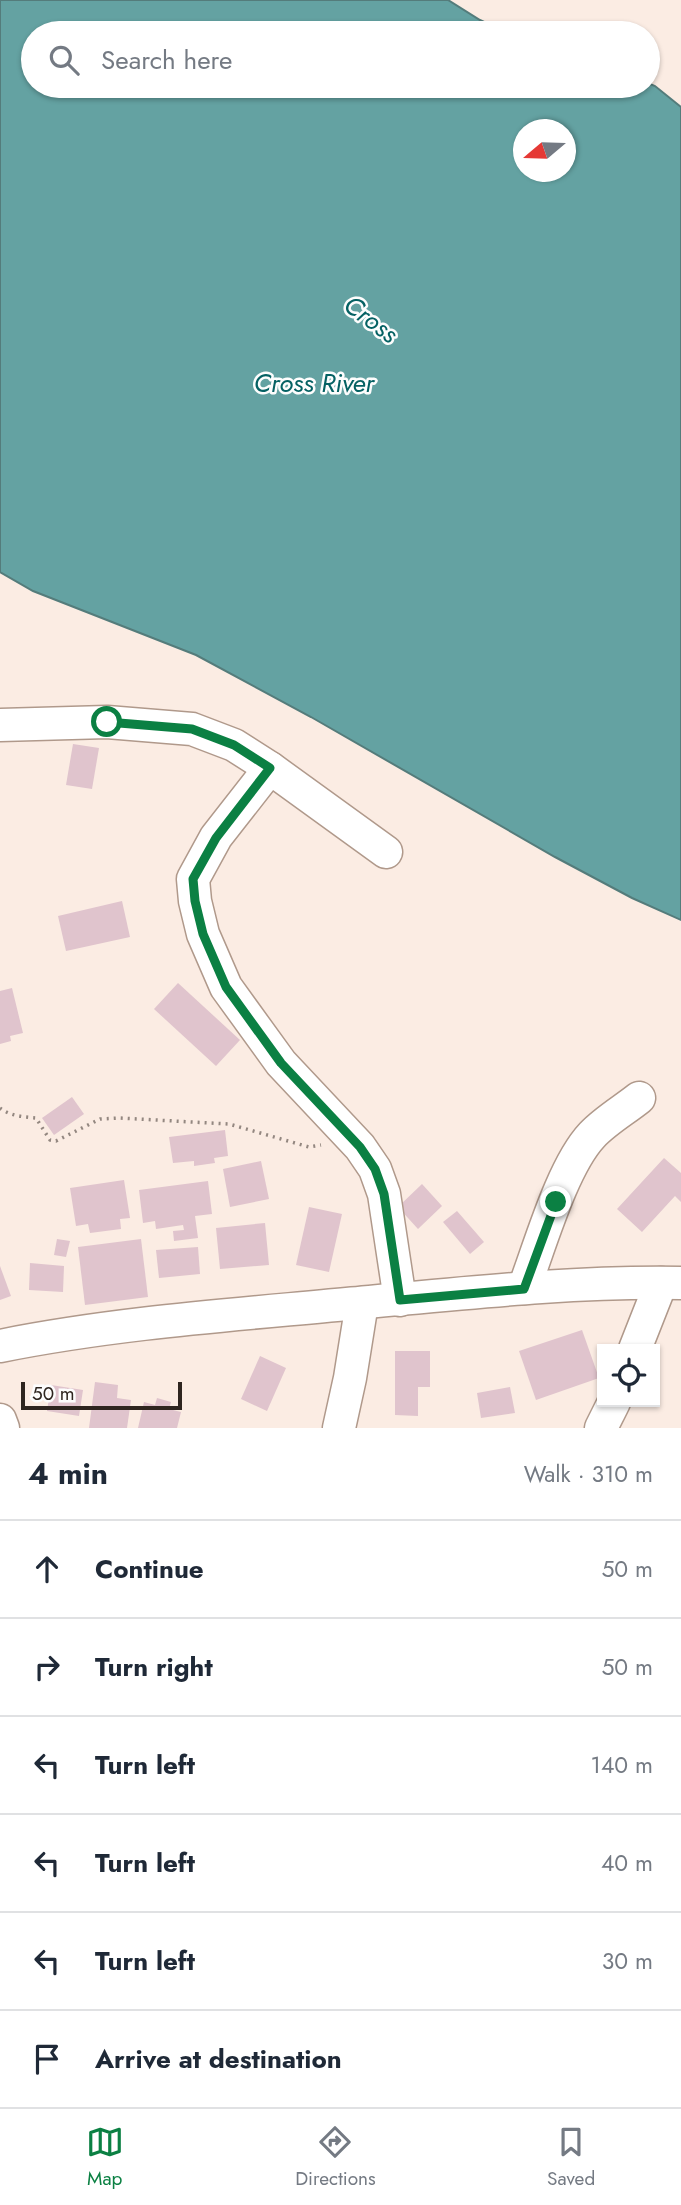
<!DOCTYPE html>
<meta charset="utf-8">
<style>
:root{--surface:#fff;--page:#f6f6f7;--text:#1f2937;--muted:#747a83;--line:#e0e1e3;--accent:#0b8043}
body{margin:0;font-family:Jost,sans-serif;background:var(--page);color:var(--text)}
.controls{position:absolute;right:21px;bottom:21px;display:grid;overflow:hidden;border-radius:0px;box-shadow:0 2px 5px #0004}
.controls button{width:63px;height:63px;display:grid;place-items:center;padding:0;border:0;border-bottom:2px solid var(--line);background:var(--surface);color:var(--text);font:35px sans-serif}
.compass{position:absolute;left:513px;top:119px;width:63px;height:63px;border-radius:50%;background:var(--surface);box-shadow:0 2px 5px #0004;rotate:251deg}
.scale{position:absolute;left:21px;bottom:18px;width:161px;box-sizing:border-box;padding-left:7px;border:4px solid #2e251f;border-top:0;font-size:19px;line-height:24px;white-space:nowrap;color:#2e251f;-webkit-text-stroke:5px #fdfdfd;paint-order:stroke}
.stop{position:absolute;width:21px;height:21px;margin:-16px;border:5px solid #0b8043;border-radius:50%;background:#fff}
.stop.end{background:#0b8043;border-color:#fff;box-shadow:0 2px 7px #0008}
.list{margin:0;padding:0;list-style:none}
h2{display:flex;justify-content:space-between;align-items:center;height:91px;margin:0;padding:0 28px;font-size:30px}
h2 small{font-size:23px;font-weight:400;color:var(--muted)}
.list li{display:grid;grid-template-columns:46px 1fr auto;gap:21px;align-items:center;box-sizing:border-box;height:98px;padding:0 28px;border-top:2px solid var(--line)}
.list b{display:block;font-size:26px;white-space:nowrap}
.list em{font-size:23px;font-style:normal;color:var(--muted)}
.icon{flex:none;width:38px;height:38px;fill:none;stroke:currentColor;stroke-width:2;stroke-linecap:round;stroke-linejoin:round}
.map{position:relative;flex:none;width:681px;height:1428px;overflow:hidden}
.search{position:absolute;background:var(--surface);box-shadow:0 2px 5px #0004;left:21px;right:21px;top:21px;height:77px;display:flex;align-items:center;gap:18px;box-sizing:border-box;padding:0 24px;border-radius:38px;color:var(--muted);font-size:26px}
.sheet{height:679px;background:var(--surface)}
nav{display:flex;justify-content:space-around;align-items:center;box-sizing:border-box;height:98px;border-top:2px solid var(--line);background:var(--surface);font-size:19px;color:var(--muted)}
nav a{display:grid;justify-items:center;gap:4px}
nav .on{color:var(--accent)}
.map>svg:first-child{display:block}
.water{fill:#64a2a2;stroke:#547c7b;stroke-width:2;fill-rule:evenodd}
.building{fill:#e0c4cd}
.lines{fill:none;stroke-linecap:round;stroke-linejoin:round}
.minor-casing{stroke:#b0998b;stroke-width:35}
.path{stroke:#938780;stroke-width:3.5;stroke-dasharray:2 5;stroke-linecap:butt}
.minor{stroke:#fff;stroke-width:32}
.route{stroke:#0b8043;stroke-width:9}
.labels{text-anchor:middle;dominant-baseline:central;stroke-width:5;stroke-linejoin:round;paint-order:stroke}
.water-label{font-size:26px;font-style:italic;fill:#056163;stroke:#fdfdfd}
</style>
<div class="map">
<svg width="681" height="1428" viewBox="0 0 681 1428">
<rect width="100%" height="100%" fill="#fbece3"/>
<path class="water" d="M0,0H448L480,20L507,33H33V86H648V83L655,86L681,107V920L632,898L555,857L311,717L196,655L33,591L0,572ZM524,130H566V172H524Z"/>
<g class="building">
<path d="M73,744L99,748L92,789L66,785Z"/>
<path d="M122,901L130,937L66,951L58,916Z"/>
<path d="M178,983L240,1040L216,1066L154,1009Z"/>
<path d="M12,988L23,1033L10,1036L11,1041L0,1044V991Z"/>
<path d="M72,1097L84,1114L54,1135L42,1118Z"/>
<path d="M225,1130L228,1156L214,1158L215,1163L194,1166V1161L173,1163L169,1137Z"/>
<path d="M664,1158L681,1173V1202L675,1196L642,1232L617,1209Z"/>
<path d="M261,1161L269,1199L230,1207L223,1169Z"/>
<path d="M124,1180L130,1218L120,1219L121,1229L90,1233L88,1224L76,1226L70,1188Z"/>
<path d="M208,1181L212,1214L195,1216L198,1238L174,1241L173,1231L184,1230L183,1225L156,1229L155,1221L143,1223L139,1190Z"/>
<path d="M422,1184L442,1206L418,1229L398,1207Z"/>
<path d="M309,1207L342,1214L329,1272L296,1265Z"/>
<path d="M457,1211L484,1242L470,1254L443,1222Z"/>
<path d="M265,1223L269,1265L220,1269L216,1228Z"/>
<path d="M57,1239L70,1241L66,1257L54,1255Z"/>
<path d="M141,1239L148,1297L85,1305L78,1247Z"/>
<path d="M198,1247L200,1274L159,1278L156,1250Z"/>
<path d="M30,1263L64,1266L63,1292L29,1290Z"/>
<path d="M0,1266L11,1296L0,1300Z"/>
<path d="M582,1330L599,1378L536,1400L519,1351Z"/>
<path d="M395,1351H430V1387H418V1416L395,1415Z"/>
<path d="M260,1356L286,1368L267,1411L241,1399Z"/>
<path d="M95,1382L118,1385L117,1398L131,1400L127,1428H89Z"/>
<path d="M51,1385L83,1390L79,1416L47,1411Z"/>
<path d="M510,1387L515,1413L481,1418L477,1393Z"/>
<path d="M157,1398L171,1402L169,1409L181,1412L177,1428H138L144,1402L155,1405Z"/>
</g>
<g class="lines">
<g class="minor-casing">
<g id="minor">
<path d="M0,725L107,722L192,729L234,745L270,768L386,852"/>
<path d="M270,768L216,837L193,879L195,901L203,934L226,987L281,1063L360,1147L375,1169L384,1194L400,1300"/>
<path d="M524,1288C540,1246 562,1167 592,1135C605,1121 624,1110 639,1098"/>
<path d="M0,1346C115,1323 231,1315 347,1304C458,1294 570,1281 681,1283"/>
<path d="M635,1349L661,1283"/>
<path d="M0,1420L3,1428"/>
<path d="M339,1428L350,1378L362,1303"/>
<path d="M601,1428L614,1402"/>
</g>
</g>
<path class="path" d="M0,1108C10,1116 24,1117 36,1118L50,1140L56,1141L100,1119L119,1118L229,1124L309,1147L321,1145"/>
<use href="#minor" class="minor"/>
</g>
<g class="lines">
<path class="route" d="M107,722L192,729L234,745L270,768L216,838L193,879L195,901L203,934L226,987L281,1063L360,1147L375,1169L384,1194L400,1300L524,1289L556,1202"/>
</g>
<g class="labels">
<g class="water-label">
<text transform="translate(371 319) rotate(37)">Cross</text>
<text x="314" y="383">Cross River</text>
</g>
</g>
</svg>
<div class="controls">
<button><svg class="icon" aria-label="locate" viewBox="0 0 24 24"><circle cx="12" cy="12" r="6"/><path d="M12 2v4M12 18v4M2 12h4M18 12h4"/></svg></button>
</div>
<svg class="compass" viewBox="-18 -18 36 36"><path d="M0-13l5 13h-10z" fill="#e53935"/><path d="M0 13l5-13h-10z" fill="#747a83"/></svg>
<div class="scale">50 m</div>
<div class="stop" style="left:107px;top:722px"></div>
<div class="stop end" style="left:556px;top:1202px"></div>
<div class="search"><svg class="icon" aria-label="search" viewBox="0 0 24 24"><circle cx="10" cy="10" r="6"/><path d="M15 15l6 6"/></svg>Search here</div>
</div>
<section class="sheet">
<h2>4 min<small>Walk · 310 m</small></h2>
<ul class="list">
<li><svg class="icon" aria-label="ahead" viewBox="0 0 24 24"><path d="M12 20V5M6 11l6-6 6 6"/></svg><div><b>Continue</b></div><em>50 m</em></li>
<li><svg class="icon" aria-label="right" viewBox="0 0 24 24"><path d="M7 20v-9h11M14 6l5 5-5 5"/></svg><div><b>Turn right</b></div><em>50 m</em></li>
<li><svg class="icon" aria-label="left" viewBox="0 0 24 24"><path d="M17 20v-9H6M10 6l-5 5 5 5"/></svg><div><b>Turn left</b></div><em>140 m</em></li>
<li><svg class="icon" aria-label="left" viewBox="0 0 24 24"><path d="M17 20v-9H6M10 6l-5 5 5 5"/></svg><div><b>Turn left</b></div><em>40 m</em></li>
<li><svg class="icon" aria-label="left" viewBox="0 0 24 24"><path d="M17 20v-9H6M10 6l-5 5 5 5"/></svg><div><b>Turn left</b></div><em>30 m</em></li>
<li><svg class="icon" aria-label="arrive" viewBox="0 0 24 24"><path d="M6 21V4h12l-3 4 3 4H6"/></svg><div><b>Arrive at destination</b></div></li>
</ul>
</section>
<nav>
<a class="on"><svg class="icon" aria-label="map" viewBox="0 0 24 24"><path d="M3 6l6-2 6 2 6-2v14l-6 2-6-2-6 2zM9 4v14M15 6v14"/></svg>Map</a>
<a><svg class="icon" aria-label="directions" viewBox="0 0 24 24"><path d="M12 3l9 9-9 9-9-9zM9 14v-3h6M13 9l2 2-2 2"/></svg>Directions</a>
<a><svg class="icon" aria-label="saved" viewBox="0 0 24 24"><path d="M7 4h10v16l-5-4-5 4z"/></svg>Saved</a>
</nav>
